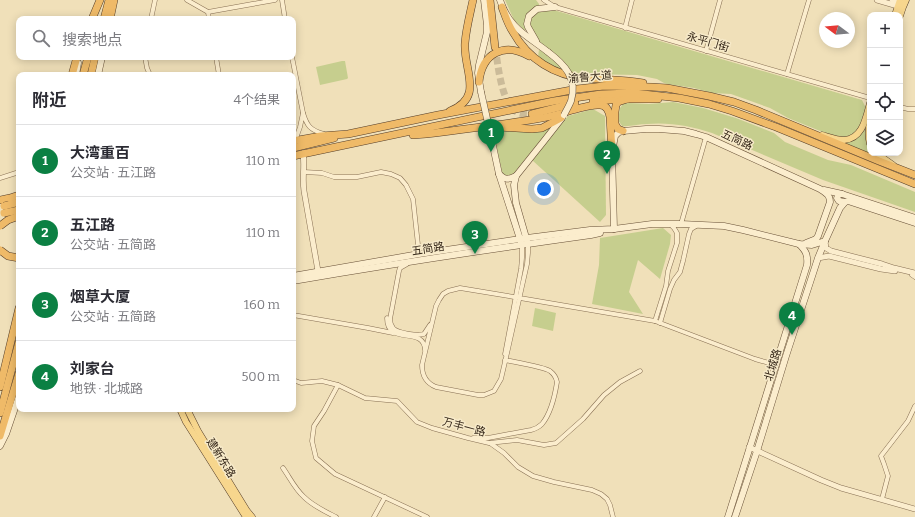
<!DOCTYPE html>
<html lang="zh">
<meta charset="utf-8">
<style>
:root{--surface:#fff;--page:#f7f7f7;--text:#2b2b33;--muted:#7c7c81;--line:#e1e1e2;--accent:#0b8043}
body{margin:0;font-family:Bitter,"Noto Sans SC",serif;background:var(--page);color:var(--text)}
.controls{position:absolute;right:12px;top:12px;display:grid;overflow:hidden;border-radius:8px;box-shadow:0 2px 10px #0003}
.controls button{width:36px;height:36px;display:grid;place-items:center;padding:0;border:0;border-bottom:1px solid var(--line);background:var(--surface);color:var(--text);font:20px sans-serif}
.compass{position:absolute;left:819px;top:12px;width:36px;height:36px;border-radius:50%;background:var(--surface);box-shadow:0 2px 10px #0003;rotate:286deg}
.you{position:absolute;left:544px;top:189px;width:14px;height:14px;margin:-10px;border:3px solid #fff;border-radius:50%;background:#1a73e8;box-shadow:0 0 0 6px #1a73e833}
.badge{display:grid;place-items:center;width:26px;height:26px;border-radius:50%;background:var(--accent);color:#fff;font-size:13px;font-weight:700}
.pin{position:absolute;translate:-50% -33px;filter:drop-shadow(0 1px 2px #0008)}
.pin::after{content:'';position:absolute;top:21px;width:14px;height:12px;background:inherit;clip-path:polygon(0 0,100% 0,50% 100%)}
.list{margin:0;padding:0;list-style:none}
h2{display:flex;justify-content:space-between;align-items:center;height:52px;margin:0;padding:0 16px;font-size:17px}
h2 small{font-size:13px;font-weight:400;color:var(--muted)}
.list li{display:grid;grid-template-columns:26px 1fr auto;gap:12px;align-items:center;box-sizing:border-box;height:72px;padding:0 16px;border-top:1px solid var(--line)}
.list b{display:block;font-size:15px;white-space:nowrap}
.list p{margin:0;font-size:13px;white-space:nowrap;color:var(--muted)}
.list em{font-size:13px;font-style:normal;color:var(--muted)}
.icon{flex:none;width:22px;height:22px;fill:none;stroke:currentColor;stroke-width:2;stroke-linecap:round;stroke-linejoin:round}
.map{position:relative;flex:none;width:915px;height:517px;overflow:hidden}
.search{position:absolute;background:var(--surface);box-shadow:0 2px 10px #0003;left:16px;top:16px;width:280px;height:44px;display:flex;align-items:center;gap:10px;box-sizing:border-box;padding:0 14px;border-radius:8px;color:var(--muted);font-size:15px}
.panel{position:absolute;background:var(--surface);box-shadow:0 2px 10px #0003;left:16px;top:72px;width:280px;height:340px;border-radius:8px}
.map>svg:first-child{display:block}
.green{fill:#c6ce8e}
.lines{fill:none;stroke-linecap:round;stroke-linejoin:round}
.trunk-tunnel{stroke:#cbbb99;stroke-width:7;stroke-dasharray:7 3.5;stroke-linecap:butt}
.minor-casing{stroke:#876f53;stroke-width:5}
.tertiary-casing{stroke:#876f53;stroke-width:6}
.secondary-casing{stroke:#685037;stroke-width:7}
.primary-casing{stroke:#543d29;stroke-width:7}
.trunk-casing{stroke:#543d29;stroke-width:8}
.minor{stroke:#fbedcd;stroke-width:4}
.tertiary{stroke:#fbedcd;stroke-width:5}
.secondary{stroke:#fbedcd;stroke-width:6}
.primary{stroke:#f7d68d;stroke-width:6}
.trunk{stroke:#efba68;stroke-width:7}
.secondary-bridge-casing{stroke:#685037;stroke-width:7;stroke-linecap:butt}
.trunk-bridge-casing{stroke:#543d29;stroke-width:8;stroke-linecap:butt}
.secondary-bridge{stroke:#fbedcd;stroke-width:6}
.trunk-bridge{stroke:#efba68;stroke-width:7}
.labels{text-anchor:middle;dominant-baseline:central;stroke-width:3;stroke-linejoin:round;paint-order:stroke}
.street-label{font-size:11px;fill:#352719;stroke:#f7eac9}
</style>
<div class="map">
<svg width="915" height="517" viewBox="0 0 915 517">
<rect width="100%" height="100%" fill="#f0e0b9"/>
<g class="green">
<path d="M505,0H536L539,4V6L532,10L526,29L524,30L514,20Z"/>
<path d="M551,10L557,11L862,100L866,108L860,125L857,131L852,135L847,137H841L830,135L788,118L770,108L731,94L712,93L694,88L667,84L664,83L657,79L637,75L583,74L564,71L556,69L538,57L540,42C536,37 526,27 529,19C531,17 534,14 536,12Z"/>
<path d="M342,61H345L348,78L347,79L320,85L316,67Z"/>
<path d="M673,102L703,108L736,118L774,133L785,142L828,160L851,165L915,192V212L823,180L712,133C691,126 669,122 647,124C639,124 630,127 622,126L618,120L620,108L623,104L628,103L649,104Z"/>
<path d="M593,109L605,116L606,215L600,222L532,160L568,116Z"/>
<path d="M548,128L550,129L514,173L509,176L504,175L502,172L493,129L533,131Z"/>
<path d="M864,129H865C865,132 865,136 866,139C867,144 870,148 870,153H873L874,154L873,155L843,143Z"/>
<path d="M663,228L671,235L670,244L660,279L638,260L629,292L643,314L592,304L599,265L600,238Z"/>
<path d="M535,308L556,313L553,331L532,326Z"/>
</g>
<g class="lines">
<path class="trunk-tunnel" d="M495,47C498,63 501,104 517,112C522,114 527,114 532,114"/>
<g class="minor-casing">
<g id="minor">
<path d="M187,0L208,12L209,19"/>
<path d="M282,0L285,19"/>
<path d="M544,0L555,7L870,98"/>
<path d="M208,12L275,0"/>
<path d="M151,19L155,0"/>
<path d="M625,28L632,0"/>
<path d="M706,51L720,0"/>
<path d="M145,57L147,68L150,75"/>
<path d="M216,57L219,75"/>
<path d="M292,57L303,113"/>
<path d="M787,74L809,0"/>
<path d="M900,107L908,109H915"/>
<path d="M295,141L300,127L303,113C307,126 310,130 324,134"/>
<path d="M304,172L322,173L334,177H357L381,172L391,174L400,178L406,185L413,199L419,254"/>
<path d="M0,178L16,173H19"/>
<path d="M681,224L706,137"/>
<path d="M528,244V253L527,264L508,349L501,379L494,391L484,395H478L436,387C426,383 422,376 422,365L436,306L439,300L443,294L448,291L460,288L520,298L655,321L755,359L776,365"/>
<path d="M407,264L400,268L399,271L390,319C390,322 391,325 393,328C397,333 418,336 424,334L430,325"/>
<path d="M912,275L915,277"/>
<path d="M293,315L368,328L393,333"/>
<path d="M387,318C387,347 424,325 425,350"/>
<path d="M655,321L666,286L668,271L677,243V233L674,228L670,224"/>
<path d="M660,323L670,289L674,280L680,272L683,261L689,234L691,229L696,226"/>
<path d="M505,354L521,269L522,258V245"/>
<path d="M293,380L301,383L322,381L338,385L365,398L397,401L417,422L432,428L468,438L489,443L517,440L544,445L556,443L583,419L604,395L620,382L640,371"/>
<path d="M338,385L324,411L314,426L312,441L316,458L335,474L427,517"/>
<path d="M473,438H488L531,430C535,429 539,427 542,424C551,413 555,395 557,382C556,377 554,374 550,371C544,367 514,362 505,360"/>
<path d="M490,443L504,453L518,467L533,476L554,482L592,490L601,494L607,499L610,505L613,517"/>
<path d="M283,468C290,478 295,489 304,497C313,506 324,511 336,517"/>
<path d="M882,499L888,476L884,464L881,456L908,421L915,406"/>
<path d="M374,517L385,497"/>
</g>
</g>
<g class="tertiary-casing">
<g id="tertiary">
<path d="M877,0L901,7"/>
<path d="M892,0L903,3"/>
<path d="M303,153C305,166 302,178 304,191L318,271"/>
<path d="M825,242L826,248L831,251L882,264L894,268L915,273"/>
<path d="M818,258L829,256L881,269L895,271"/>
<path d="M749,447L821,480L841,488L915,509"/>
</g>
</g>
<g class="secondary-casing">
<g id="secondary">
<path d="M500,0C509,28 526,35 548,52"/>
<path d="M536,41L528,27L527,24L529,16L537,9L555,7"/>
<path d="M76,75L78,63"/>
<path d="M98,75L102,57"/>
<path d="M481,92L478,73L479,65L487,32V25L484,0"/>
<path d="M490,132L499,174L521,242"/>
<path d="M499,174C505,180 508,180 516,176"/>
<path d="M824,190L842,194L915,218"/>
<path d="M842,194H839L837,198L839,201L845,202"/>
<path d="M614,229L612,152L615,136L619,132L623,131L646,129H659L684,131L696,134L706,137L820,189C826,193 830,195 830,202L818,236L816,239L806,243"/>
<path d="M527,241L516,203L514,185L516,176L544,141L562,118"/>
<path d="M293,276L419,254L527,238L590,230L614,229L652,224H681L724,226L743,230L799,244L812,245L825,241"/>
<path d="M293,281C392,264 491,249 591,235L600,233"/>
<path d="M0,446L6,434L19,396"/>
<path d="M728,517L807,265C808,255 806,251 799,244"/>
<path d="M735,517L757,451L786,356L818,258L825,241L840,208L845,202L848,201L915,223"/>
</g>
</g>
<g class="primary-casing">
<g id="primary">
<path d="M895,15L900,0"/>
<path d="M900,16L903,7L906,0"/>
<path d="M870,122C868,129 868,136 870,144"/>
<path d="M822,135C829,137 837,140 844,140C863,139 866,117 870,103"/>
<path d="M876,153L893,165"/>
<path d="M180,409L186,422L246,517"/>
<path d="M187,409L198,431L247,511L252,517"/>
</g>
</g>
<g class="trunk-casing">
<g id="trunk">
<path d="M490,0L495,47"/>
<path d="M502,7C505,15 508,25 513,32C528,59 555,76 585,78C605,80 624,79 643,83"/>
<path d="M92,19L100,0"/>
<path d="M104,19L109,0"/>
<path d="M110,19L114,0"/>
<path d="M72,75L77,57"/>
<path d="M83,75L88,57"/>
<path d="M91,75L95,57"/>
<path d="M479,82C482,53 504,42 529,56"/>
<path d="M593,101L627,99"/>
<path d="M450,111C485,97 463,70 465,43C466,29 470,14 473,0"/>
<path d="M532,114L575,103"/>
<path d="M499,127L532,129L542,128L561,118"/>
<path d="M623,131L618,129L615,124V112L616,105L618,102L627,99H658"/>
<path d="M413,135L426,134C463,129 500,125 536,119C549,117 561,114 572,110C581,108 591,104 600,105C607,105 609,111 610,117L612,152"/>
<path d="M293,141L321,136L348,134L438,115L577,89L604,86L652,87L667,88L709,96L734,102L756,110L879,161L915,175"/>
<path d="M293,148L334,138"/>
<path d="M293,156L554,101L601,94L634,93L679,98L709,104L732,111L776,127L915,184"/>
<path d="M0,200L10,198"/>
<path d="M0,387L19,308"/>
<path d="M0,413L19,342"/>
<path d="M0,436L19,373"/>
</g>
</g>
<use href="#minor" class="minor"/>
<use href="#tertiary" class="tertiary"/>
<use href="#secondary" class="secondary"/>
<use href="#primary" class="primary"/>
<use href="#trunk" class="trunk"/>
<g class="secondary-bridge-casing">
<g id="secondary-bridge">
<path d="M548,52C564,64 578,78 571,101C569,106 566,111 564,115"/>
<path d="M481,92L490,132"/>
</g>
</g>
<g class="trunk-bridge-casing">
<g id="trunk-bridge">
<path d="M10,198L19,195"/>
<path d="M4,206L19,202"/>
<path d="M4,213L19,210"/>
<path d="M0,226L8,220L19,216"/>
<path d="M0,250L8,256L19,258"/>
</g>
</g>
<use href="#secondary-bridge" class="secondary-bridge"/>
<use href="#trunk-bridge" class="trunk-bridge"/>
</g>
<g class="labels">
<g class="street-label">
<text transform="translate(708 42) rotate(16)">永平门街</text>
<text transform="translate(590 77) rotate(-5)">渝鲁大道</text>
<text transform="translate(737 140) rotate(25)">五简路</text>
<text transform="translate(428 249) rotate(-9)">五简路</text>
<text transform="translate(773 365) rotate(-73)">北城路</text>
<text transform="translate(464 427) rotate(15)">万丰一路</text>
<text transform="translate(221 458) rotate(58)">建新东路</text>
</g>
</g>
</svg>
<div class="controls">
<button>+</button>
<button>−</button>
<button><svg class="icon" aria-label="locate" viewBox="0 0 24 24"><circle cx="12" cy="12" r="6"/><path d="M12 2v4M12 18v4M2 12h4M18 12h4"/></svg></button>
<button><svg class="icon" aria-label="layers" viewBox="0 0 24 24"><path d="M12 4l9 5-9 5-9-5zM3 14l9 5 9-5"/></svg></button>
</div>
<svg class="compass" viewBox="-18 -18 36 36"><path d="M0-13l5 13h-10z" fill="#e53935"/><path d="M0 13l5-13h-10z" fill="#7c7c81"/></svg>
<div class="you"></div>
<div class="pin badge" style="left:491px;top:152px">1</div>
<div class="pin badge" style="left:607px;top:174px">2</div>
<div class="pin badge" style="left:475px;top:254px">3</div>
<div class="pin badge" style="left:792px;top:335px">4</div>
<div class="search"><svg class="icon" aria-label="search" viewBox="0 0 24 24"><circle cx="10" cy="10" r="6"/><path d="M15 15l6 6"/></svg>搜索地点</div>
<section class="panel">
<h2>附近<small>4个结果</small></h2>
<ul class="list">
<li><span class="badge">1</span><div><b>大湾重百</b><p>公交站 · 五江路</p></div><em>110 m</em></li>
<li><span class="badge">2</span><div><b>五江路</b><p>公交站 · 五简路</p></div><em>110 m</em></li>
<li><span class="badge">3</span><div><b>烟草大厦</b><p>公交站 · 五简路</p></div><em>160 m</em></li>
<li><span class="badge">4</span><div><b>刘家台</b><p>地铁 · 北城路</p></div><em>500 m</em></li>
</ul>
</section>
</div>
